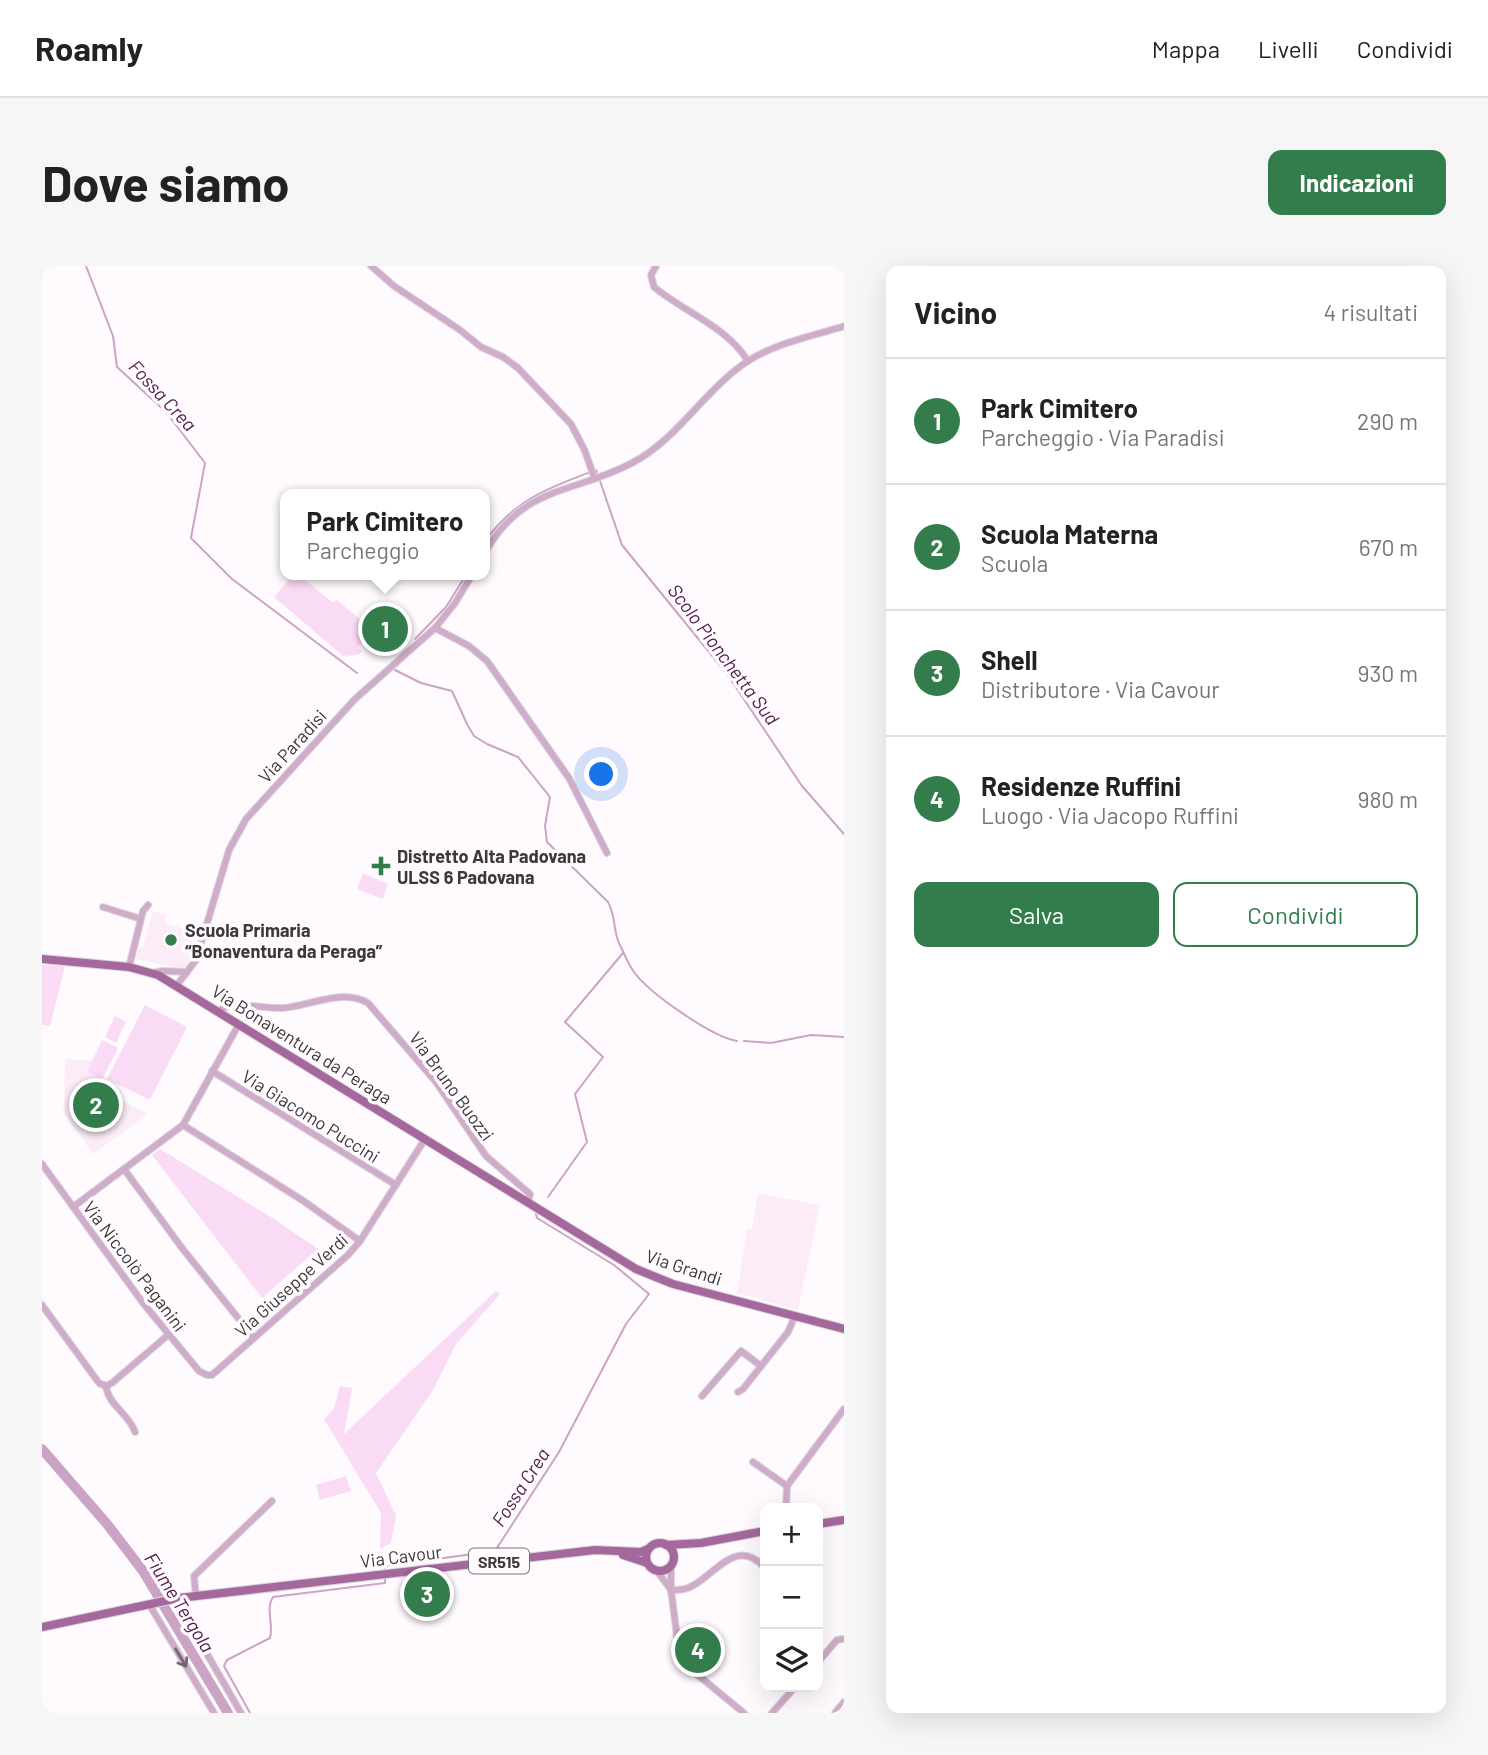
<!DOCTYPE html>
<html lang="it">
<meta charset="utf-8">
<style>
:root{--surface:#fff;--page:#f6f6f6;--text:#222;--muted:#767676;--line:#e0e0e0;--accent:#327d4b}
body{margin:0;font-family:Barlow,sans-serif;background:var(--page);color:var(--text)}
.controls{position:absolute;right:21px;bottom:21px;display:grid;overflow:hidden;border-radius:14px;box-shadow:0 7px 28px #0002}
.controls button{width:63px;height:63px;display:grid;place-items:center;padding:0;border:0;border-bottom:2px solid var(--line);background:var(--surface);color:var(--text);font:35px sans-serif}
.you{position:absolute;left:560px;top:509px;width:24px;height:24px;margin:-18px;border:5px solid #fff;border-radius:50%;background:#1a73e8;box-shadow:0 0 0 10px #1a73e833}
.badge{display:grid;place-items:center;width:46px;height:46px;border-radius:50%;background:var(--accent);color:#fff;font-size:23px;font-weight:700}
.pin{position:absolute;translate:-50% -50%;border:4px solid #fff;box-shadow:0 2px 7px #0006}
.popup{position:absolute;left:238px;top:223px;width:210px;height:91px;box-sizing:border-box;display:grid;place-content:center;border-radius:14px;background:var(--surface);filter:drop-shadow(0 2px 5px #0005);font-size:23px;white-space:nowrap;color:var(--muted)}
.popup b{font-size:26px;color:var(--text)}
.popup::after{content:'';position:absolute;left:50%;top:100%;margin-left:-14px;border:14px solid transparent;border-top-color:var(--surface)}
.list{margin:0;padding:0;list-style:none}
h2{display:flex;justify-content:space-between;align-items:center;height:91px;margin:0;padding:0 28px;font-size:30px}
h2 small{font-size:23px;font-weight:400;color:var(--muted)}
.list li{display:grid;grid-template-columns:46px 1fr auto;gap:21px;align-items:center;box-sizing:border-box;height:126px;padding:0 28px;border-top:2px solid var(--line)}
.list b{display:block;font-size:26px;white-space:nowrap}
.list p{margin:0;font-size:23px;white-space:nowrap;color:var(--muted)}
.list em{font-size:23px;font-style:normal;color:var(--muted)}
.actions{display:flex;gap:14px;padding:21px 28px}
.actions a{flex:1;padding:16px 0;border:2px solid var(--accent);border-radius:14px;text-align:center;font-size:24px;color:var(--accent)}
.actions .main{background:var(--accent);color:#fff}
.icon{flex:none;width:38px;height:38px;fill:none;stroke:currentColor;stroke-width:2;stroke-linecap:round;stroke-linejoin:round}
.map{position:relative;flex:none;width:802px;height:1447px;overflow:hidden;border-radius:14px}
header{display:flex;align-items:center;gap:42px;box-sizing:border-box;height:98px;padding:0 35px;background:var(--surface);border-bottom:2px solid var(--line)}
header strong{font-size:33px}
nav{display:flex;gap:38px;margin-inline-start:auto;font-size:24px}
.intro{display:flex;align-items:center;justify-content:space-between;box-sizing:border-box;height:168px;padding:0 42px}
h1{margin:0;font-size:49px}
.button{padding:18px 32px;border-radius:14px;background:var(--accent);color:#fff;font-size:24px;font-weight:700}
main{display:flex;gap:42px;padding:0 42px}
aside{flex:1;background:var(--surface);border-radius:14px;box-shadow:0 7px 28px #0002}
.map>svg:first-child{display:block}
.built{fill:#fbecf8}
.green{fill:#fadbf5}
.lines{fill:none;stroke-linecap:round;stroke-linejoin:round}
.stream{stroke:#cba4c5;stroke-width:2}
.river{stroke:#cba4c5;stroke-width:10}
.minor-casing{stroke:#dcd7db;stroke-width:8}
.major-casing{stroke:#dcd7db;stroke-width:10}
.minor{stroke:#cfacc9;stroke-width:6}
.major{stroke:#a5689d;stroke-width:8}
.oneway{stroke:#766673}
.poi-dot{fill:#327d4b;stroke:#fffafe;stroke-width:2.5}
.labels{text-anchor:middle;dominant-baseline:central;stroke-width:7;stroke-linejoin:round;paint-order:stroke}
.shield{fill:#fffafe;stroke:#767275;stroke-width:2}
.shield-label{font-size:16px;font-weight:bold;fill:#3b383a}
.street-label{font-size:18px;fill:#3b383a;stroke:#fffafe}
.poi-label{font-size:18px;font-weight:bold;fill:#3b383a;stroke:#fffafe;text-anchor:start}
.water-label{font-size:19px;font-style:italic;fill:#50204b;stroke:#fffafe}
</style>
<header>
<strong>Roamly</strong>
<nav><a>Mappa</a><a>Livelli</a><a>Condividi</a></nav>
</header>
<div class="intro"><h1>Dove siamo</h1><a class="button">Indicazioni</a></div>
<main>
<div class="map">
<svg width="802" height="1447" viewBox="0 0 802 1447">
<rect width="100%" height="100%" fill="#fffafe"/>
<g class="built">
<path d="M111,645L124,649L123,657L157,667L145,701L136,702L94,693L97,682L101,681Z"/>
<path d="M23,793L51,795L45,806L64,816L60,825L106,848L51,888L22,847Z"/>
<path d="M716,927L778,939L756,1044L695,1027L705,963L710,964Z"/>
</g>
<g class="green">
<path d="M251,309H257L290,336L295,334L327,361L328,375L324,379L320,377L316,382L320,385L316,389L301,390L232,331Z"/>
<path d="M321,607L346,618L341,633L315,623Z"/>
<path d="M0,699L23,700L8,760L0,759Z"/>
<path d="M103,739L145,761L108,834L65,813Z"/>
<path d="M73,750L84,756L74,777L63,771Z"/>
<path d="M60,774L76,782L60,814L45,806Z"/>
<path d="M118,883L232,953L276,983L220,1032L110,889Z"/>
<path d="M454,1025L458,1028L414,1078L391,1124L334,1207L354,1250L349,1277L338,1283L339,1247L282,1153L292,1143L298,1120L310,1122L302,1168Z"/>
<path d="M304,1210L309,1225L278,1234L274,1219Z"/>
</g>
<g class="lines">
<g class="stream">
<path d="M44,0L71,70L75,101L124,146L163,197L149,272L190,313L315,407"/>
<path d="M558,215L580,279L685,408L760,520L802,568"/>
<path d="M446,271C476,232 509,221 554,204L555,206"/>
<path d="M373,373L404,341L424,309"/>
<path d="M353,404L379,417L410,425L425,458L432,470L445,478L476,491L508,531L503,560L505,576L566,636C574,650 571,664 577,677C582,687 586,698 592,706C607,727 670,771 695,775"/>
<path d="M702,775L729,777L769,769L802,771"/>
<path d="M506,931L545,876L533,828L561,791L523,756L581,687"/>
<path d="M342,1305L343,1300L453,1285L517,1186L584,1058L607,1028L572,999L495,952L494,948"/>
<path d="M208,1447L182,1400L185,1394L228,1372C232,1358 223,1343 231,1331L343,1317V1311"/>
</g>
<path class="river" d="M0,1183L65,1258L101,1305L186,1447"/>
<g class="minor-casing">
<g id="minor">
<path d="M329,0L352,20L418,64L439,81L461,91L476,102L529,158L543,185L552,211"/>
<path d="M614,0L609,9L612,21C642,46 684,60 706,95"/>
<path d="M443,286C483,218 529,229 590,197C636,173 663,123 706,95C734,77 771,70 802,60"/>
<path d="M393,362L427,380L445,395L527,512L565,587"/>
<path d="M61,641L99,653"/>
<path d="M87,701L101,645L106,639"/>
<path d="M111,707L120,705L145,706"/>
<path d="M135,719L154,694L187,584L204,553L313,433L393,362L413,337L430,309"/>
<path d="M177,745C189,734 223,743 241,742C269,740 299,722 326,737L394,816L444,890L488,928L486,936"/>
<path d="M170,805L354,919"/>
<path d="M141,859L260,934L318,975"/>
<path d="M0,898L101,1037L157,1105L165,1109H170L306,989L318,975L383,873"/>
<path d="M82,903L140,982L212,1072"/>
<path d="M31,941L141,859L197,758"/>
<path d="M0,1039L57,1117L64,1120C66,1139 87,1148 93,1166"/>
<path d="M64,1120L70,1117L126,1069"/>
<path d="M696,1126L701,1123L746,1066L753,1050"/>
<path d="M660,1130L699,1085L719,1100"/>
<path d="M711,1196L745,1220"/>
<path d="M744,1242L745,1220L802,1143"/>
<path d="M629,1299V1324L637,1386L646,1401L702,1447"/>
<path d="M615,1305L629,1324"/>
<path d="M629,1324C634,1324 641,1324 646,1322C671,1313 693,1268 723,1302"/>
<path d="M154,1330L152,1310L230,1235"/>
<path d="M137,1332L154,1369L199,1447"/>
<path d="M107,1338L172,1447"/>
<path d="M776,1396L795,1374L802,1373"/>
<path d="M730,1447L753,1421"/>
<path d="M793,1447L802,1436"/>
</g>
</g>
<g class="major-casing">
<g id="major">
<path d="M0,693L87,701L116,709L594,1003L631,1018L802,1063"/>
<path d="M776,1258L802,1254"/>
<circle cx="618" cy="1291" r="14"/>
<path d="M624,1279L659,1277L723,1265"/>
<path d="M581,1289L605,1297"/>
<path d="M0,1361L137,1332L553,1284L599,1286L606,1283"/>
</g>
</g>
<use href="#minor" class="minor"/>
<use href="#major" class="major"/>
</g>
<defs><path id="oneway-shaft" d="M-6 0H5M1.5-3L5.5 0L1.5 3" fill="none" stroke-width="1.6" stroke-linecap="round" stroke-linejoin="round" transform="scale(1.75)"/></defs>
<use class="oneway" href="#oneway-shaft" transform="translate(139 1392) rotate(59)"/>
<g class="poi-dot">
<path d="M335.5 589.5h7v7h7v7h-7v7h-7v-7h-7v-7h7z"/>
<circle cx="129" cy="674" r="7"/>
</g>
<g class="labels">
<rect class="shield" x="427" y="1282.5" width="60" height="25" rx="5"/>
<g class="shield-label">
<text x="457" y="1295">SR515</text>
</g>
<g class="street-label">
<text transform="translate(250 480) rotate(-48)">Via Paradisi</text>
<text transform="translate(260 778) rotate(32)">Via Bonaventura da Peraga</text>
<text transform="translate(410 820) rotate(54)">Via Bruno Buozzi</text>
<text transform="translate(269 850) rotate(32)">Via Giacomo Puccini</text>
<text transform="translate(93 1000) rotate(53)">Via Niccolò Paganini</text>
<text transform="translate(642 1001) rotate(18)">Via Grandi</text>
<text transform="translate(249 1019) rotate(-42)">Via Giuseppe Verdi</text>
<text transform="translate(359 1290) rotate(-7)">Via Cavour</text>
</g>
<g class="poi-label">
<text x="355" y="590">Distretto Alta Padovana<tspan x="355" dy="21">ULSS 6 Padovana</tspan></text>
<text x="143" y="664">Scuola Primaria<tspan x="143" dy="21">“Bonaventura da Peraga”</tspan></text>
</g>
<g class="water-label">
<text transform="translate(121 129) rotate(47)">Fossa Crea</text>
<text transform="translate(682 388) rotate(53)">Scolo Pionchetta Sud</text>
<text transform="translate(478 1221) rotate(-57)">Fossa Crea</text>
<text transform="translate(138 1336) rotate(58)">Fiume Tergola</text>
</g>
</g>
</svg>
<div class="controls">
<button>+</button>
<button>−</button>
<button><svg class="icon" aria-label="layers" viewBox="0 0 24 24"><path d="M12 4l9 5-9 5-9-5zM3 14l9 5 9-5"/></svg></button>
</div>
<div class="you"></div>
<div class="pin badge" style="left:343px;top:363px">1</div>
<div class="popup"><b>Park Cimitero</b>Parcheggio</div>
<div class="pin badge" style="left:54px;top:839px">2</div>
<div class="pin badge" style="left:385px;top:1328px">3</div>
<div class="pin badge" style="left:656px;top:1384px">4</div>
</div>
<aside>
<h2>Vicino<small>4 risultati</small></h2>
<ul class="list">
<li><span class="badge">1</span><div><b>Park Cimitero</b><p>Parcheggio · Via Paradisi</p></div><em>290 m</em></li>
<li><span class="badge">2</span><div><b>Scuola Materna</b><p>Scuola</p></div><em>670 m</em></li>
<li><span class="badge">3</span><div><b>Shell</b><p>Distributore · Via Cavour</p></div><em>930 m</em></li>
<li><span class="badge">4</span><div><b>Residenze Ruffini</b><p>Luogo · Via Jacopo Ruffini</p></div><em>980 m</em></li>
</ul>
<div class="actions"><a class="main">Salva</a><a>Condividi</a></div>
</aside>
</main>
